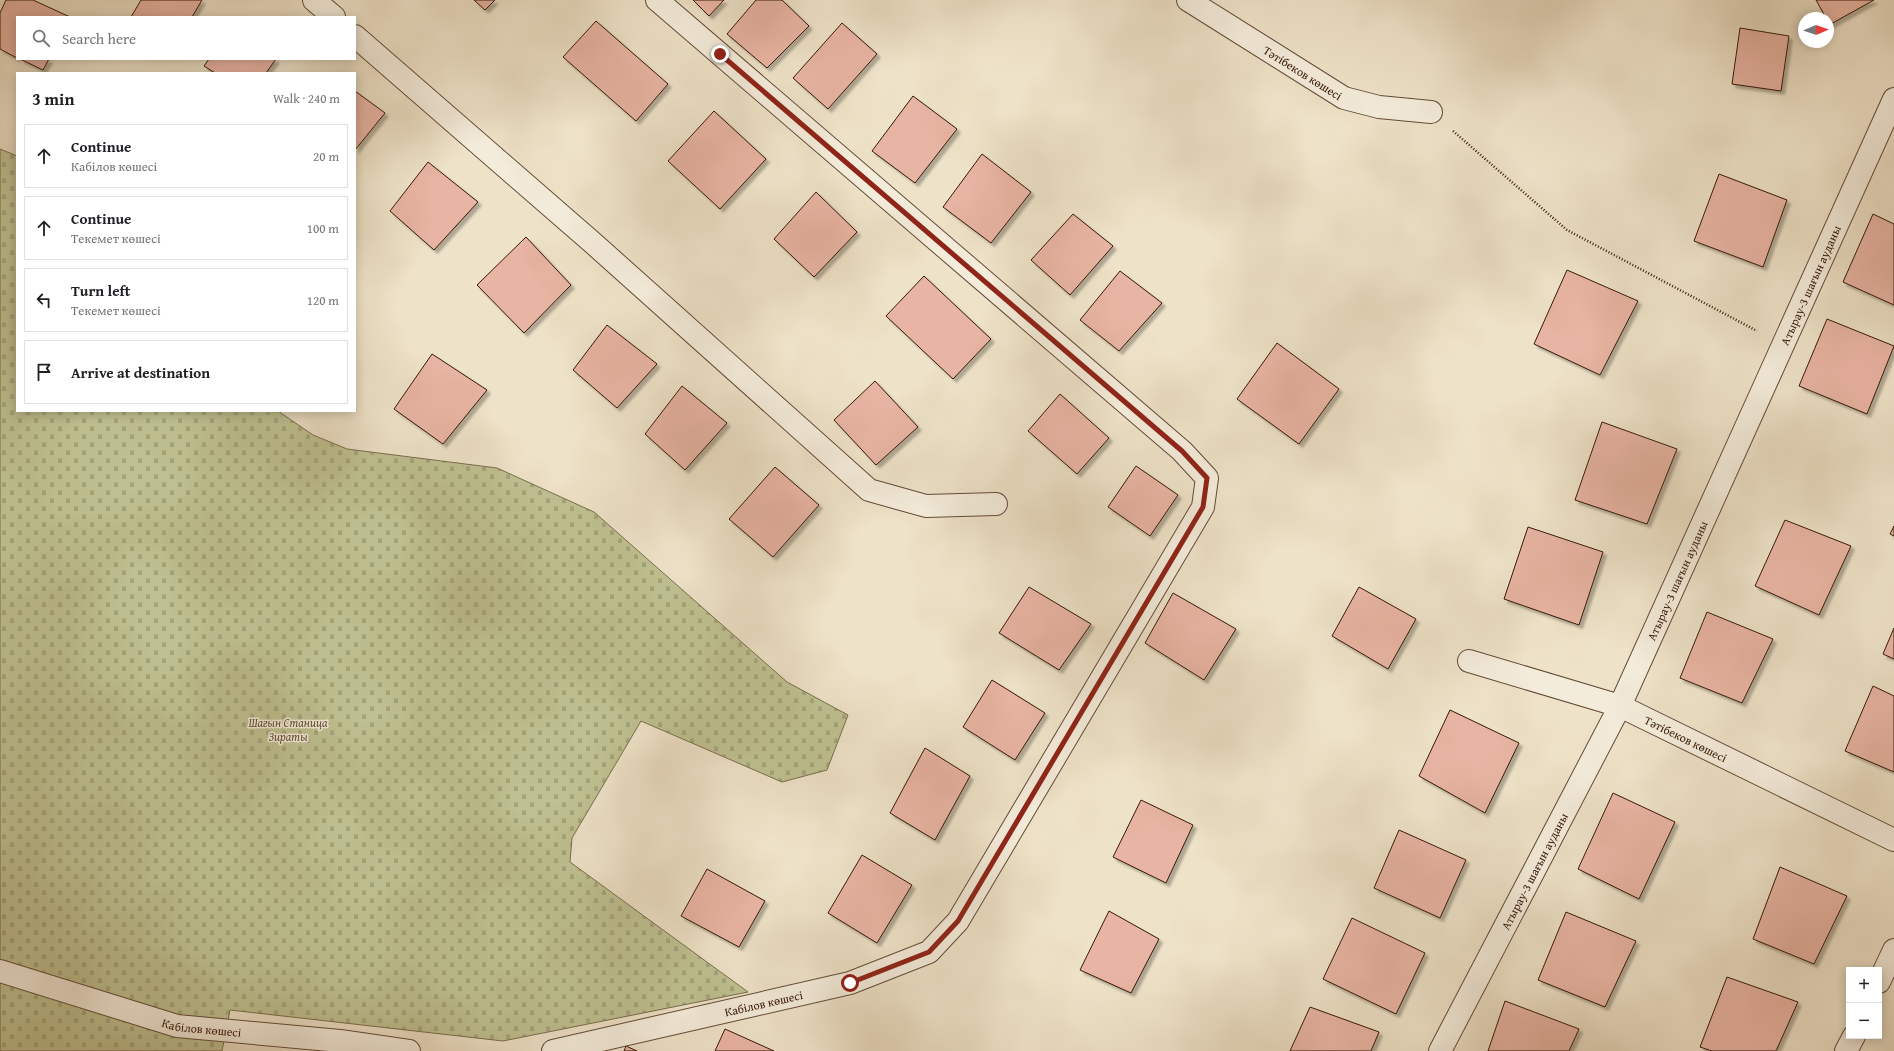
<!DOCTYPE html>
<meta charset="utf-8">
<style>
:root{--surface:#fff;--page:#f2f2f2;--text:#202124;--muted:#757577;--line:#e0e0e0}
body{margin:0;font-family:"Gentium Book Plus",serif;background:var(--page);color:var(--text)}
.controls{position:absolute;right:12px;bottom:12px;display:grid;overflow:hidden;border-radius:0px;box-shadow:0 2px 10px #0003}
.controls button{width:36px;height:36px;display:grid;place-items:center;padding:0;border:0;border-bottom:1px solid var(--line);background:var(--surface);color:var(--text);font:20px sans-serif}
.compass{position:absolute;left:1798px;top:12px;width:36px;height:36px;border-radius:50%;background:var(--surface);box-shadow:0 2px 10px #0003;rotate:88deg}
.stop{position:absolute;width:12px;height:12px;margin:-9px;border:3px solid #8f2418;border-radius:50%;background:#fff}
.stop.end{background:#8f2418;border-color:#fff;box-shadow:0 1px 4px #0008}
.list{margin:0;padding:0;list-style:none}
h2{display:flex;justify-content:space-between;align-items:center;height:52px;margin:0;padding:0 16px;font-size:17px}
h2 small{font-size:13px;font-weight:400;color:var(--muted)}
.list li{display:grid;grid-template-columns:26px 1fr auto;gap:12px;align-items:center;box-sizing:border-box;height:64px;margin:0 8px 8px;padding:0 8px;border:1px solid var(--line);border-radius:0px}
.list b{display:block;font-size:15px;white-space:nowrap}
.list p{margin:0;font-size:13px;white-space:nowrap;color:var(--muted)}
.list em{font-size:13px;font-style:normal;color:var(--muted)}
.icon{flex:none;width:22px;height:22px;fill:none;stroke:currentColor;stroke-width:2;stroke-linecap:round;stroke-linejoin:round}
.map{position:relative;flex:none;width:1894px;height:1051px;overflow:hidden}
.search{position:absolute;background:var(--surface);box-shadow:0 2px 10px #0003;left:16px;top:16px;width:340px;height:44px;display:flex;align-items:center;gap:10px;box-sizing:border-box;padding:0 14px;border-radius:0px;color:var(--muted);font-size:15px}
.panel{position:absolute;background:var(--surface);box-shadow:0 2px 10px #0003;left:16px;top:72px;width:340px;height:340px;border-radius:0px}
.map>svg:first-child{display:block}
.cemetery{fill:url(#cemetery-stones);stroke:#7a6d4c}
.building{fill:#e8b4a3;stroke:#361907;filter:url(#shadow)}
.lines{fill:none;stroke-linecap:round;stroke-linejoin:round}
.minor-casing{stroke:#644b37;stroke-width:24}
.path{stroke:#361907;stroke-width:2.5;stroke-dasharray:1 2;stroke-linecap:butt}
.minor{stroke:#f4ecdb;stroke-width:22}
.route{stroke:#8f2418;stroke-width:5}
.labels{text-anchor:middle;dominant-baseline:central;stroke-width:3;stroke-linejoin:round;paint-order:stroke}
.street-label{font-size:12px;fill:#361907;stroke:#f4ecdb}
.park-label{font-size:12px;font-style:italic;fill:#5f4b31;stroke:#f4ecdb}
</style>
<div class="map">
<svg width="1894" height="1051" viewBox="0 0 1894 1051">
<defs>
<pattern id="cemetery-stones" width="16" height="16" patternUnits="userSpaceOnUse"><rect width="16" height="16" fill="#bfc192"/><path d="M2 7V4a2 2 0 0 1 4 0v3zM10 15v-3a2 2 0 0 1 4 0v3z" fill="#a5a57c"/></pattern>
<filter id="shadow"><feDropShadow dx="3.5" dy="3.5" stdDeviation="1" flood-color="#0004"/></filter>
</defs>
<rect width="100%" height="100%" fill="#eee2c8"/>
<filter id="stains"><feTurbulence type="fractalNoise" baseFrequency=".005" numOctaves="4"/><feColorMatrix values="0 0 0 0 .2 0 0 0 0 .09 0 0 0 0 .02 0 0 0 .5 -.17"/></filter>
<radialGradient id="worn" r=".72"><stop offset=".6" stop-color="#630" stop-opacity="0"/><stop offset="1" stop-color="#630" stop-opacity=".3"/></radialGradient>
<path class="cemetery" d="M0,149L17,156V411H278L313,435L347,449L497,468L594,512L787,682L848,715L827,770L782,782L641,721L572,838L570,862L748,992L503,1041L230,1010L222,1051H0Z"/>
<g class="building">
<path d="M6,0H33L70,17H17V58L0,49V13Z"/>
<path d="M141,0H202L192,17H131Z"/>
<path d="M474,0H495L485,10Z"/>
<path d="M693,0H724L709,16Z"/>
<path d="M756,0H782L809,26L767,68L727,34Z"/>
<path d="M1816,0H1874L1829,25L1828,18H1826Z"/>
<path d="M596,21L668,84L636,121L563,57Z"/>
<path d="M842,23L877,54L828,109L793,78Z"/>
<path d="M1740,28L1789,36L1781,91L1732,84Z"/>
<path d="M20,59H49L43,70Z"/>
<path d="M209,59H276L266,73H215L204,66Z"/>
<path d="M355,91L385,113L355,150Z"/>
<path d="M913,96L957,129L915,183L872,151Z"/>
<path d="M714,111L766,159L720,209L668,161Z"/>
<path d="M982,154L1031,192L991,243L943,207Z"/>
<path d="M428,162L478,202L434,250L390,211Z"/>
<path d="M1719,174L1787,200L1763,267L1694,241Z"/>
<path d="M816,192L857,232L814,277L774,239Z"/>
<path d="M1073,214L1113,246L1070,295L1031,260Z"/>
<path d="M1873,214L1894,224V305L1843,282Z"/>
<path d="M526,237L571,285L524,333L477,285Z"/>
<path d="M1567,270L1638,301L1600,375L1534,344Z"/>
<path d="M1120,271L1162,303L1119,351L1080,320Z"/>
<path d="M924,276L991,339L953,379L886,316Z"/>
<path d="M1827,319L1894,346L1867,414L1799,386Z"/>
<path d="M607,325L657,364L617,408L573,370Z"/>
<path d="M1277,343L1339,389L1299,444L1237,399Z"/>
<path d="M432,354L487,390L443,444L394,409Z"/>
<path d="M875,381L918,427L876,465L834,420Z"/>
<path d="M682,386L727,423L685,470L645,434Z"/>
<path d="M1060,394L1109,438L1077,474L1028,431Z"/>
<path d="M1602,422L1677,449L1647,524L1575,500Z"/>
<path d="M1136,466L1178,495L1150,536L1108,507Z"/>
<path d="M775,467L819,505L773,557L729,519Z"/>
<path d="M1785,520L1851,546L1819,615L1755,586Z"/>
<path d="M1894,526V536L1890,534Z"/>
<path d="M1528,527L1603,552L1579,625L1504,599Z"/>
<path d="M1029,587L1091,624L1059,670L999,633Z"/>
<path d="M1359,587L1416,619L1388,669L1332,636Z"/>
<path d="M1173,593L1236,629L1204,680L1145,643Z"/>
<path d="M1707,612L1773,639L1742,703L1680,678Z"/>
<path d="M1894,628V659L1883,654Z"/>
<path d="M992,680L1045,713L1015,760L963,727Z"/>
<path d="M1873,686L1894,696V772L1845,751Z"/>
<path d="M1450,710L1519,743L1485,813L1419,776Z"/>
<path d="M925,748L970,776L935,840L890,813Z"/>
<path d="M1613,793L1675,822L1639,899L1578,869Z"/>
<path d="M1141,800L1193,825L1166,883L1113,857Z"/>
<path d="M1399,830L1466,860L1440,918L1374,888Z"/>
<path d="M862,855L912,885L877,943L828,913Z"/>
<path d="M1780,867L1847,896L1814,964L1753,939Z"/>
<path d="M707,869L765,901L739,947L681,916Z"/>
<path d="M1109,911L1159,939L1131,993L1080,970Z"/>
<path d="M1566,912L1636,941L1605,1007L1538,980Z"/>
<path d="M1352,918L1425,953L1396,1014L1323,979Z"/>
<path d="M1727,977L1798,1002L1776,1051H1712L1700,1047Z"/>
<path d="M1505,1001L1579,1029L1569,1051H1488Z"/>
<path d="M1310,1007L1379,1032L1371,1051H1290Z"/>
<path d="M725,1029L774,1051H715Z"/>
<path d="M626,1046L637,1051H624Z"/>
</g>
<g class="lines">
<g class="minor-casing">
<g id="minor">
<path d="M314,0L334,17"/>
<path id="s1" d="M1188,0L1344,98L1379,107L1431,112"/>
<path d="M355,36L593,243L869,490L926,506L996,504"/>
<path id="s2" d="M1469,661L1620,706L1894,840"/>
<path id="s3" d="M0,971L177,1026L340,1041L409,1051"/>
<path d="M1879,982L1894,950"/>
<path id="s4" d="M553,1051L850,983L929,952L958,921L1203,507L1207,478L1182,451L657,0"/>
<path id="s5" d="M1440,1051L1620,706L1894,99"/>
<path d="M1846,1051L1854,1036"/>
</g>
</g>
<path class="path" d="M1453,131L1567,230L1757,331"/>
<use href="#minor" class="minor"/>
</g>
<g class="lines">
<path class="route" d="M720,54L1182,451L1207,478L1203,507L958,921L929,952L850,983"/>
</g>
<g class="labels">
<g class="street-label">
<text stroke="none"><textPath href="#s1" startOffset="136">Тәтібеков көшесі</textPath></text>
<text stroke="none"><textPath href="#s5" startOffset="851">Атырау-3 шағын ауданы</textPath></text>
<text stroke="none"><textPath href="#s5" startOffset="527">Атырау-3 шағын ауданы</textPath></text>
<text stroke="none"><textPath href="#s2" startOffset="231">Тәтібеков көшесі</textPath></text>
<text stroke="none"><textPath href="#s5" startOffset="203">Атырау-3 шағын ауданы</textPath></text>
<text stroke="none"><textPath href="#s4" startOffset="216">Кабілов көшесі</textPath></text>
<text stroke="none"><textPath href="#s3" startOffset="210">Кабілов көшесі</textPath></text>
</g>
<g class="park-label">
<text x="288" y="722">Шағын Станица<tspan x="288" dy="14">Зираты</tspan></text>
</g>
</g>
<rect width="100%" height="100%" filter="url(#stains)"/>
<rect width="100%" height="100%" fill="url(#worn)"/>
</svg>
<div class="controls">
<button>+</button>
<button>−</button>
</div>
<svg class="compass" viewBox="-18 -18 36 36"><path d="M0-13l5 13h-10z" fill="#e53935"/><path d="M0 13l5-13h-10z" fill="#757577"/></svg>
<div class="stop" style="left:850px;top:983px"></div>
<div class="stop end" style="left:720px;top:54px"></div>
<div class="search"><svg class="icon" aria-label="search" viewBox="0 0 24 24"><circle cx="10" cy="10" r="6"/><path d="M15 15l6 6"/></svg>Search here</div>
<section class="panel">
<h2>3 min<small>Walk · 240 m</small></h2>
<ul class="list">
<li><svg class="icon" aria-label="ahead" viewBox="0 0 24 24"><path d="M12 20V5M6 11l6-6 6 6"/></svg><div><b>Continue</b><p>Кабілов көшесі</p></div><em>20 m</em></li>
<li><svg class="icon" aria-label="ahead" viewBox="0 0 24 24"><path d="M12 20V5M6 11l6-6 6 6"/></svg><div><b>Continue</b><p>Текемет көшесі</p></div><em>100 m</em></li>
<li><svg class="icon" aria-label="left" viewBox="0 0 24 24"><path d="M17 20v-9H6M10 6l-5 5 5 5"/></svg><div><b>Turn left</b><p>Текемет көшесі</p></div><em>120 m</em></li>
<li><svg class="icon" aria-label="arrive" viewBox="0 0 24 24"><path d="M6 21V4h12l-3 4 3 4H6"/></svg><div><b>Arrive at destination</b></div></li>
</ul>
</section>
</div>
